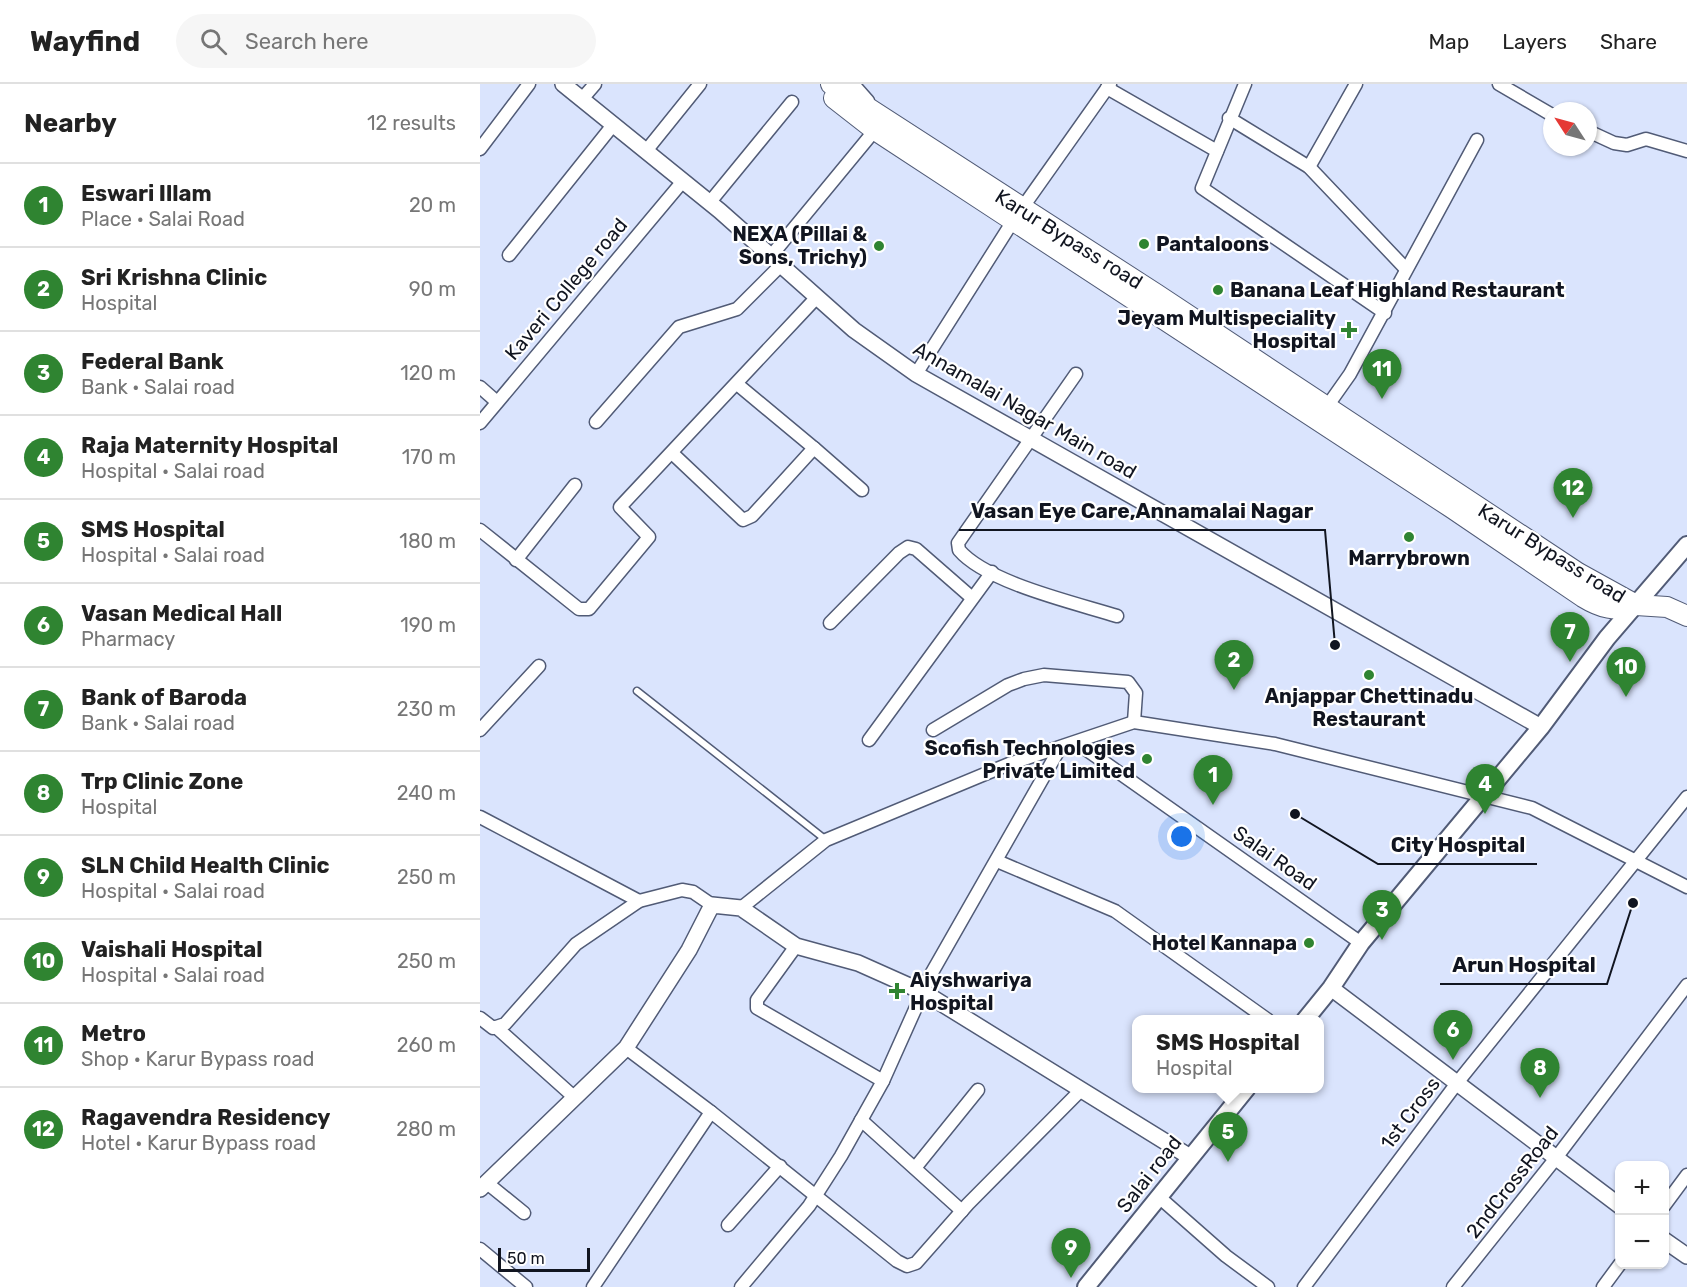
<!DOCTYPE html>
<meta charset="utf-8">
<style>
:root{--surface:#fff;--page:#f6f6f6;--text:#222;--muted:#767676;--line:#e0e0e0;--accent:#2f8431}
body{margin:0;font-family:Rubik,sans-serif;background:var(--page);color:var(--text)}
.controls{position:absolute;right:18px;bottom:18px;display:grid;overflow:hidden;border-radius:12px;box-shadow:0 2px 4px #0004}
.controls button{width:54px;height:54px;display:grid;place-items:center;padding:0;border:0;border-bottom:2px solid var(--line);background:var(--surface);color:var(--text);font:30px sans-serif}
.compass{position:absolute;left:1063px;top:18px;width:54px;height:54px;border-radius:50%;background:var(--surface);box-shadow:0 2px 4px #0004;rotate:306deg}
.scale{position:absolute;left:18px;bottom:15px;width:92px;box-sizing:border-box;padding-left:6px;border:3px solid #111520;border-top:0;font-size:16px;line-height:21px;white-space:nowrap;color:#111520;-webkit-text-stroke:4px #fff;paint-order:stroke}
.you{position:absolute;left:702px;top:753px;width:21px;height:21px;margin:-15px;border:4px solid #fff;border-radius:50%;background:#1a73e8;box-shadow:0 0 0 9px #1a73e833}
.badge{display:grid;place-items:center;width:39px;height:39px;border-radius:50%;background:var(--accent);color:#fff;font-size:20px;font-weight:700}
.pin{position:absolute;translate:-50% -50px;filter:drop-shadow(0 2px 3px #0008)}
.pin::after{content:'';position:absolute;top:32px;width:21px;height:18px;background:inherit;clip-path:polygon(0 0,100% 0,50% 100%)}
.popup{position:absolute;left:652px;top:931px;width:192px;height:78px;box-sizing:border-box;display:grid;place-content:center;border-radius:12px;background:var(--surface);filter:drop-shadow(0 2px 4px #0005);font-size:20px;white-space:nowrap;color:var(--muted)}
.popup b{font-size:22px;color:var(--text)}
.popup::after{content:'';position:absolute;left:50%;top:100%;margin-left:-12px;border:12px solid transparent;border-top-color:var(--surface)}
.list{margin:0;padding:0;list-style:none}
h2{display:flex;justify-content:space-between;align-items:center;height:78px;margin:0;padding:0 24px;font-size:26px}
h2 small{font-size:20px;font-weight:400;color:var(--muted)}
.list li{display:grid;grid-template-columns:39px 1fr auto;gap:18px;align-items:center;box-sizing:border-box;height:84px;padding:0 24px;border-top:2px solid var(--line)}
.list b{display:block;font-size:22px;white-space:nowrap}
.list p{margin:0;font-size:20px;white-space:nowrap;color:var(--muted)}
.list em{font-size:20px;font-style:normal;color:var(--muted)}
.icon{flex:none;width:33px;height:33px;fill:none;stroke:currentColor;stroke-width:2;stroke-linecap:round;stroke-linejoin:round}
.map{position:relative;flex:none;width:1207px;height:1203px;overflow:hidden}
header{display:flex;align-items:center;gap:36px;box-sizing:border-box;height:84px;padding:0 30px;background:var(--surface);border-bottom:2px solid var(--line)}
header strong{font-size:28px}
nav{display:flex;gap:33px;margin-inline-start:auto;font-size:21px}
.search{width:420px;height:54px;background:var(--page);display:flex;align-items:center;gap:15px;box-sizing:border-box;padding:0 21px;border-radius:33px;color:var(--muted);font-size:22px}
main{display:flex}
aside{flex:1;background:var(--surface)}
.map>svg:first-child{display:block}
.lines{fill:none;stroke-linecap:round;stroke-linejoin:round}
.service-casing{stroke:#515b76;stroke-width:9}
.minor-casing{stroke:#515b76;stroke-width:15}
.tertiary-casing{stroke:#515b76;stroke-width:18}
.secondary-casing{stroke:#515b76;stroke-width:20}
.primary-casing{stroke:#515b76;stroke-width:22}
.service{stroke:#fff;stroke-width:6}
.minor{stroke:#fff;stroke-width:12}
.tertiary{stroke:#fff;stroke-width:15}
.secondary{stroke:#fff;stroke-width:16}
.primary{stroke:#fff;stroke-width:20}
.poi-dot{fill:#2f8431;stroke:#fff;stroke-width:2}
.labels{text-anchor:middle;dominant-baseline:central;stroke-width:4.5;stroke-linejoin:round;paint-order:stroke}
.poi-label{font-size:20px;font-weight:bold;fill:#111520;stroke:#fff;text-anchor:end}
.street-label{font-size:20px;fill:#111520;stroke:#fff}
.leader{fill:none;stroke:#111520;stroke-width:2}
.callout-dot{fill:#111520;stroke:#fff;stroke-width:2}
.callout-label{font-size:21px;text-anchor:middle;font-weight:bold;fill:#111520;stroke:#fff;stroke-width:4.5;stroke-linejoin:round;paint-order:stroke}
</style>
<header>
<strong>Wayfind</strong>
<div class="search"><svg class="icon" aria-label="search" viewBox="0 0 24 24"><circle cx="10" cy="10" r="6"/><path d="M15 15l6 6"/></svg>Search here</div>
<nav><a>Map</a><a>Layers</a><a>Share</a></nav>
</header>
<main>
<aside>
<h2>Nearby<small>12 results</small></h2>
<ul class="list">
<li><span class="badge">1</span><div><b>Eswari Illam</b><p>Place · Salai Road</p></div><em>20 m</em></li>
<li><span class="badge">2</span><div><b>Sri Krishna Clinic</b><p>Hospital</p></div><em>90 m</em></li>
<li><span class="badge">3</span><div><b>Federal Bank</b><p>Bank · Salai road</p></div><em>120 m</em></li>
<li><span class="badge">4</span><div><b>Raja Maternity Hospital</b><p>Hospital · Salai road</p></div><em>170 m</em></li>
<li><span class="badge">5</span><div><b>SMS Hospital</b><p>Hospital · Salai road</p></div><em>180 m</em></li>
<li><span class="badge">6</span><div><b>Vasan Medical Hall</b><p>Pharmacy</p></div><em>190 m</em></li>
<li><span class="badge">7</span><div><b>Bank of Baroda</b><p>Bank · Salai road</p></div><em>230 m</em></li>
<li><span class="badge">8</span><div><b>Trp Clinic Zone</b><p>Hospital</p></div><em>240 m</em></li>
<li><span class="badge">9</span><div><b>SLN Child Health Clinic</b><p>Hospital · Salai road</p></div><em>250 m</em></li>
<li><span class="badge">10</span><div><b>Vaishali Hospital</b><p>Hospital · Salai road</p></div><em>250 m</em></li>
<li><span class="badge">11</span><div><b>Metro</b><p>Shop · Karur Bypass road</p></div><em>260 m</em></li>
<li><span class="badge">12</span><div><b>Ragavendra Residency</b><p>Hotel · Karur Bypass road</p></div><em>280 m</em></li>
</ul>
</aside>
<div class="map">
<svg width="1207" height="1203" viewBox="0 0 1207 1203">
<rect width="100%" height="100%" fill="#dae4fd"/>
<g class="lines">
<g class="service-casing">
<path id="service" d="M157,607L346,756"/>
</g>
<g class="minor-casing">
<g id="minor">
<path d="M373,0L388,17"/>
<path d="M765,0L722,104L905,229"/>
<path d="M1019,0L1072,31"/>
<path d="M627,4L737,67"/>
<path d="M102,15L115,0"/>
<path d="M749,34L829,83L925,184"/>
<path d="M1108,47L1134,59L1147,61L1166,55L1207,67"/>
<path d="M0,65L49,0"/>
<path d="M166,67L220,0"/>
<path d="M829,83L876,0"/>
<path d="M230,118L312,18"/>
<path d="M29,171L133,41"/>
<path d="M291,172L395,46"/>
<path d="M436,290L533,137L630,0"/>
<path d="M596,290L478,459L479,466C507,499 596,519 637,532"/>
<path d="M257,300L334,364"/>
<path d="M0,303L17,318"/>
<path d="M846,324L870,290L997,56"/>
<path d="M116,338L199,243L257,225L301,181"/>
<path d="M0,339L203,97"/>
<path d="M192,369L263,436L272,432L334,364L382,406"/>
<path d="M0,446L99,525H109L169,453L140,423L337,213"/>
<path d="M36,476L95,401"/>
<path d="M350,539L419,469L428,463L436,465L491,513"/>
<path d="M0,646L59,582"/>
<path d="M453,646L528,601L544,595L564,591L648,598L656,609L654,638"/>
<path d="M389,656L512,488"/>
<path d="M597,659L881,859"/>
<path d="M0,733L159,817"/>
<path d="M517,777L635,827L788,936"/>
<path d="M261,824L346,756L529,680L654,638L795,660L1052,724L1207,803"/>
<path d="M316,862L277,916V924L403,997"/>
<path d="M0,934L13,944L25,940L96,860L159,817L202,806L213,808L232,821"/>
<path d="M17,944L94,1013"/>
<path d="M231,1028L417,1177L427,1182L436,1179L488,1120L600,1007"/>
<path d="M381,1036L482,1127"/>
<path d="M435,1084L498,1006"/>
<path d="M7,1099L44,1129"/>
<path d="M679,1113L746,1172L788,1203"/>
<path d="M1184,1122L1207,1091"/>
<path d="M248,1141L300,1082"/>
<path d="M0,1165L46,1203"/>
<path d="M113,1203L231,1028L146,964"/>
<path d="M261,1203L329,1122L361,1072L403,997L450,892L580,664"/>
<path d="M824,1203L977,999L1207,713"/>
<path d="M973,1203L1076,1074L1207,901"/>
<path d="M1123,1203L1140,1180"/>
</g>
</g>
<g class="tertiary-casing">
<g id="tertiary">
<path d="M83,0L240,127L374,246L436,290L1061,643"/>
<path d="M851,904L1140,1122"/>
<path d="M0,1105L146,964L209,866L232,821L261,824L316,862L378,879L443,908L710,1073"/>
<path d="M1184,1156L1207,1172"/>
</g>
</g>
<g class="secondary-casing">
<g id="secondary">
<path d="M825,936L851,904L881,859L1061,643L1127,554L1207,461"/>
<path d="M606,1203L767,1004"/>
</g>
</g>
<g class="primary-casing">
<g id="primary">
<path d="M351,0L676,210L1098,489L1156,521L1187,523L1207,532"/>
<path d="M354,14L395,46L972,424L1103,513C1121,524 1135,528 1156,521"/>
</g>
</g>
<use href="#service" class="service"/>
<use href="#minor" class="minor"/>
<use href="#tertiary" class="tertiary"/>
<use href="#secondary" class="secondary"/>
<use href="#primary" class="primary"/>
</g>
<g class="poi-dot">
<circle cx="664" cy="160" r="6"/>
<circle cx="399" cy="162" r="6"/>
<circle cx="738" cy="206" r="6"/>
<path d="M866 237h6v6h6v6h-6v6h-6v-6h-6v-6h6z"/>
<circle cx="929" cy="453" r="6"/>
<circle cx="889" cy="591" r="6"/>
<circle cx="667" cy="675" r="6"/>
<circle cx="829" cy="859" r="6"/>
<path d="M414 898h6v6h6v6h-6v6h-6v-6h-6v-6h6z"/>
</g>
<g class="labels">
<g class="poi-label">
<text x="387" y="150">NEXA (Pillai &amp;<tspan x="387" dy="23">Sons, Trichy)</tspan></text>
<text x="676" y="160" text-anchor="start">Pantaloons</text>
<text x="750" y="206" text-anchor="start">Banana Leaf Highland Restaurant</text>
<text x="856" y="234">Jeyam Multispeciality<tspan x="856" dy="23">Hospital</tspan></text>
<text x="929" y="474" text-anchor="middle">Marrybrown</text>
<text x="889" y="612" text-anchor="middle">Anjappar Chettinadu<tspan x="889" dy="23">Restaurant</tspan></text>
<text x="655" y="664">Scofish Technologies<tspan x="655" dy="23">Private Limited</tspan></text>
<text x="817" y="859">Hotel Kannapa</text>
<text x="430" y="896" text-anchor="start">Aiyshwariya<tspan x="430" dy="23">Hospital</tspan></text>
</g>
<g class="street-label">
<text transform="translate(589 155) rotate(32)">Karur Bypass road</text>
<text transform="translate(86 205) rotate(-50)">Kaveri College road</text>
<text transform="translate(545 326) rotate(30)">Annamalai Nagar Main road</text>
<text transform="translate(1072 469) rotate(32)">Karur Bypass road</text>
<text transform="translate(795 774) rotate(35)">Salai Road</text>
<text transform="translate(930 1029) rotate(-53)">1st Cross</text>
<text transform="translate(669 1090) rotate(-52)">Salai road</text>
<text transform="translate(1032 1098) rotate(-52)">2ndCrossRoad</text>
</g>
</g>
<path class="leader" d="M855 561L845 446H479M815 730L898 780H1057M1153 819L1127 900H960"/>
<g class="callout-dot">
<circle cx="855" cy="561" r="6"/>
<circle cx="815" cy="730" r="6"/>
<circle cx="1153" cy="819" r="6"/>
</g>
<g class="callout-label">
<text x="662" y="434">Vasan Eye Care,Annamalai Nagar</text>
<text x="978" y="768">City Hospital</text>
<text x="1044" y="888">Arun Hospital</text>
</g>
</svg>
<div class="controls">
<button>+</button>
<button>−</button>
</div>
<svg class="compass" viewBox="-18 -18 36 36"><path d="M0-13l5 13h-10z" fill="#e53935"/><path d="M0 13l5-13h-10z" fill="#767676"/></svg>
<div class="scale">50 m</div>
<div class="you"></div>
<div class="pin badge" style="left:733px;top:721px">1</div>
<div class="pin badge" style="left:754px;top:606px">2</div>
<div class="pin badge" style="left:902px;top:856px">3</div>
<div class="pin badge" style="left:1005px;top:730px">4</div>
<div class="pin badge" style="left:748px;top:1078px">5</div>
<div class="popup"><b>SMS Hospital</b>Hospital</div>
<div class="pin badge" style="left:973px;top:976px">6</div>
<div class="pin badge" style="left:1090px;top:578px">7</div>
<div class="pin badge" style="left:1060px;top:1014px">8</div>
<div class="pin badge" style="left:591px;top:1194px">9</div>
<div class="pin badge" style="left:1146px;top:613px">10</div>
<div class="pin badge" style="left:902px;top:315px">11</div>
<div class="pin badge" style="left:1093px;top:434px">12</div>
</div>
</main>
